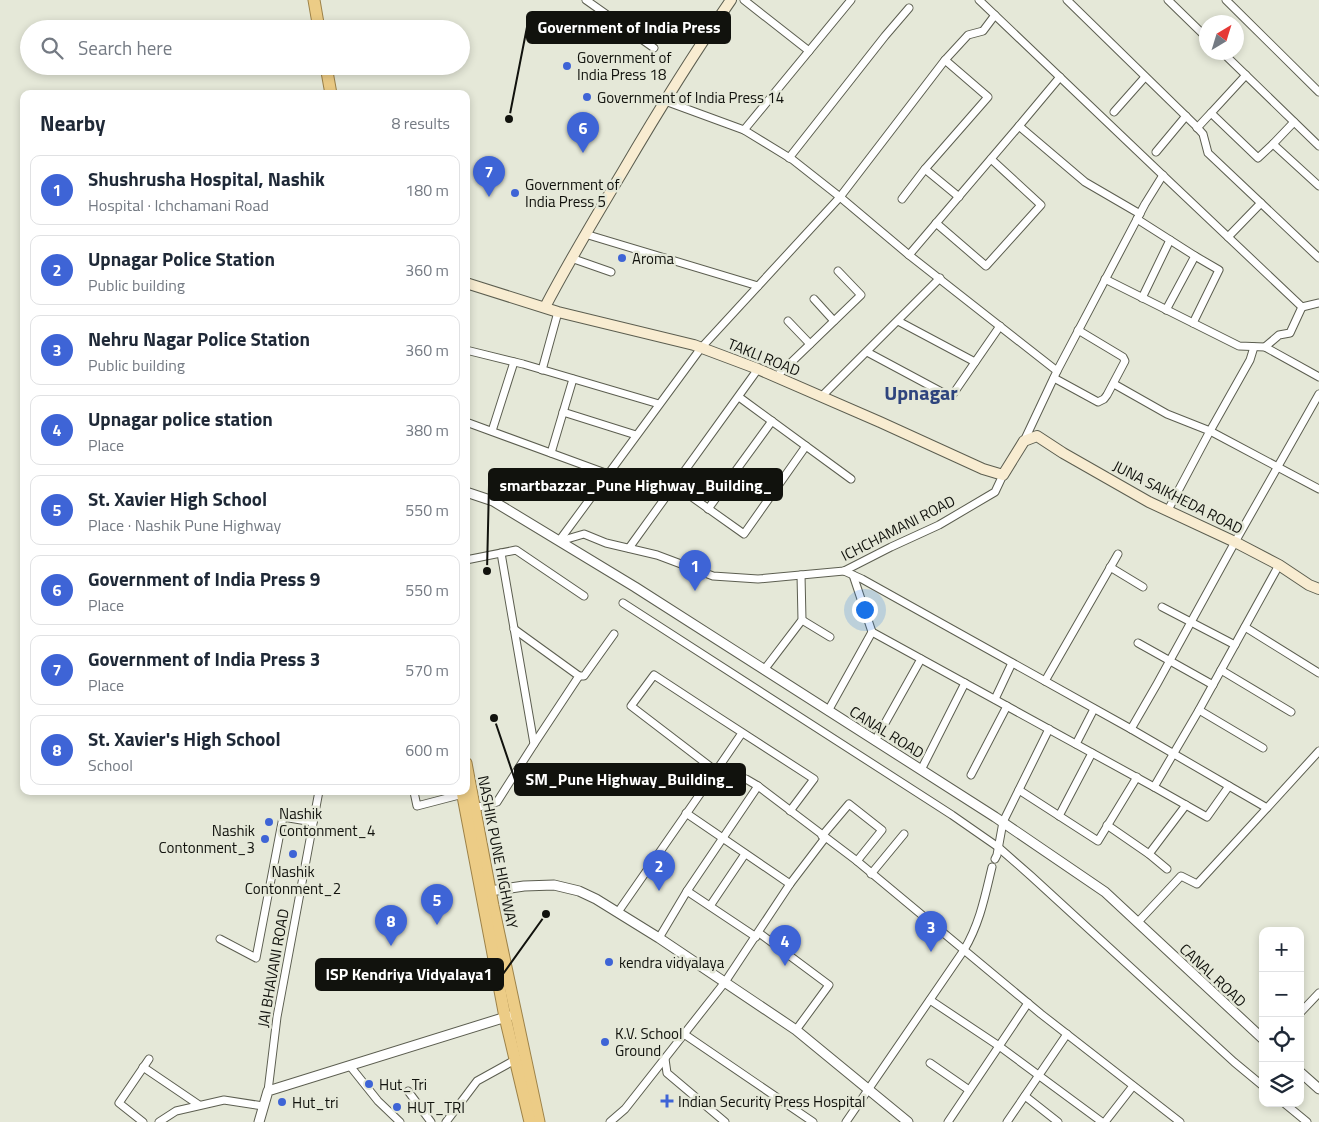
<!DOCTYPE html>
<meta charset="utf-8">
<style>
:root{--surface:#fff;--page:#f2f2f3;--text:#1f2937;--muted:#747a83;--line:#e0e1e3;--accent:#3e64d6}
body{margin:0;font-family:"Titillium Web",sans-serif;background:var(--page);color:var(--text)}
.controls{position:absolute;right:15px;bottom:15px;display:grid;overflow:hidden;border-radius:10px;box-shadow:0 2px 8px #0003}
.controls button{width:45px;height:45px;display:grid;place-items:center;padding:0;border:0;border-bottom:1px solid var(--line);background:var(--surface);color:var(--text);font:25px sans-serif}
.compass{position:absolute;left:1199px;top:15px;width:45px;height:45px;border-radius:50%;background:var(--surface);box-shadow:0 2px 8px #0003;rotate:38deg}
.you{position:absolute;left:864px;top:609px;width:18px;height:18px;margin:-12px;border:4px solid #fff;border-radius:50%;background:#1a73e8;box-shadow:0 0 0 8px #1a73e833}
.badge{display:grid;place-items:center;width:32px;height:32px;border-radius:50%;background:var(--accent);color:#fff;font-size:16px;font-weight:700}
.pin{position:absolute;translate:-50% -41px;filter:drop-shadow(0 1px 2px #0008)}
.pin::after{content:'';position:absolute;top:26px;width:18px;height:15px;background:inherit;clip-path:polygon(0 0,100% 0,50% 100%)}
.list{margin:0;padding:0;list-style:none}
h2{display:flex;justify-content:space-between;align-items:center;height:65px;margin:0;padding:0 20px;font-size:21px}
h2 small{font-size:16px;font-weight:400;color:var(--muted)}
.list li{display:grid;grid-template-columns:32px 1fr auto;gap:15px;align-items:center;box-sizing:border-box;height:70px;margin:0 10px 10px;padding:0 10px;border:1px solid var(--line);border-radius:10px}
.list b{display:block;font-size:19px;white-space:nowrap}
.list p{margin:0;font-size:16px;white-space:nowrap;color:var(--muted)}
.list em{font-size:16px;font-style:normal;color:var(--muted)}
.icon{flex:none;width:28px;height:28px;fill:none;stroke:currentColor;stroke-width:2;stroke-linecap:round;stroke-linejoin:round}
.map{position:relative;flex:none;width:1319px;height:1122px;overflow:hidden}
.search{position:absolute;background:var(--surface);box-shadow:0 2px 8px #0003;left:20px;top:20px;width:450px;height:55px;display:flex;align-items:center;gap:12px;box-sizing:border-box;padding:0 18px;border-radius:28px;color:var(--muted);font-size:19px}
.panel{position:absolute;background:var(--surface);box-shadow:0 2px 8px #0003;left:20px;top:90px;width:450px;height:705px;border-radius:10px}
.map>svg:first-child{display:block}
.lines{fill:none;stroke-linecap:round;stroke-linejoin:round}
.minor-casing{stroke:#5c5e50;stroke-width:9}
.tertiary-casing{stroke:#5c5e50;stroke-width:11}
.secondary-casing{stroke:#5c5e50;stroke-width:12}
.trunk-casing{stroke:#9d8248;stroke-width:13}
.minor{stroke:#fff;stroke-width:7}
.tertiary{stroke:#fff;stroke-width:9}
.secondary{stroke:#f8ecd1;stroke-width:10}
.trunk{stroke:#eccc86;stroke-width:11}
.poi-dot{fill:#3e64d6;stroke:#e5e8d8;stroke-width:2}
.labels{text-anchor:middle;dominant-baseline:central;stroke-width:5;stroke-linejoin:round;paint-order:stroke}
.poi-label{font-size:15px;fill:#11120d;stroke:#e5e8d8;text-anchor:start}
.street-label{font-size:15px;fill:#11120d;stroke:#e5e8d8}
.district-label{font-size:20px;font-weight:bold;fill:#2e447d;stroke:#e5e8d8}
.leader{fill:none;stroke:#11120d;stroke-width:2}
.callout-dot{fill:#11120d;stroke:#e5e8d8;stroke-width:2}
.callout{fill:#11120d;stroke:#11120d;stroke-width:2}
.callout-label{font-size:16px;text-anchor:middle;font-weight:bold;fill:#fff}
</style>
<div class="map">
<svg width="1319" height="1122" viewBox="0 0 1319 1122">
<rect width="100%" height="100%" fill="#e5e8d8"/>
<g class="lines">
<g class="minor-casing">
<g id="minor">
<path d="M586,0L654,48"/>
<path d="M744,0L809,51"/>
<path d="M979,0L1171,183L1302,307L1319,303"/>
<path d="M1067,0L1195,125L1203,134L1208,153L1319,258"/>
<path d="M1168,0L1206,37"/>
<path d="M1226,0L1319,92"/>
<path d="M995,15L983,31L968,35L945,60L840,197L909,255L1057,371L1024,441"/>
<path d="M1222,52L1319,146"/>
<path d="M945,60L988,97L925,169L959,197"/>
<path d="M1246,75L1211,113L1258,158L1273,144L1319,186"/>
<path d="M1060,77L1019,126L1085,182L1140,214"/>
<path d="M665,101L744,130L851,0"/>
<path d="M1114,112L1145,77"/>
<path d="M1197,128L1211,113"/>
<path d="M1273,144L1294,122"/>
<path d="M1156,152L1186,116"/>
<path d="M789,158L885,36L909,8"/>
<path d="M902,199L925,169"/>
<path d="M1137,219L1195,256L1166,310"/>
<path d="M936,223L986,266L1041,205L991,159"/>
<path d="M585,234L758,286"/>
<path d="M1228,237L1261,203"/>
<path d="M909,255L1019,126"/>
<path d="M571,258L611,272"/>
<path d="M1105,279L1239,346L1265,347L1319,377"/>
<path d="M1142,298L1170,240"/>
<path d="M814,299L834,321"/>
<path d="M788,321L810,344"/>
<path d="M898,321L975,362"/>
<path d="M1193,323L1219,270L1195,256"/>
<path d="M1254,347L1250,360L1210,431L1319,489"/>
<path d="M1265,347L1279,335L1290,333L1302,307"/>
<path d="M466,350L523,364L659,404"/>
<path d="M867,352L951,397L1000,326"/>
<path d="M542,370L558,312"/>
<path d="M1057,371L1145,204L1163,175"/>
<path d="M776,377L861,295L838,271"/>
<path d="M1054,378L1098,402L1104,399L1107,395L1125,361L1123,357L1078,330"/>
<path d="M1114,384L1167,414L1210,431L1168,510"/>
<path d="M739,397L851,479"/>
<path d="M821,397L940,278"/>
<path d="M563,412L636,435"/>
<path d="M466,422L608,474"/>
<path d="M492,431L514,362"/>
<path d="M551,453L573,379"/>
<path d="M675,485L744,534L806,446"/>
<path d="M708,509L772,421"/>
<path d="M559,541L701,348L840,197L793,160L744,130"/>
<path d="M560,541L584,534L606,543L657,555L713,576L758,579L844,571L891,547L939,525L995,492L1003,475"/>
<path d="M629,548L758,369"/>
<path d="M466,560L516,550L584,596"/>
<path d="M1110,567L1143,587"/>
<path d="M853,575L872,632"/>
<path d="M623,603L952,815L998,847L1031,876L1234,1062L1263,1086"/>
<path d="M1162,607L1235,645"/>
<path d="M802,620L830,637"/>
<path d="M1245,627L1319,673"/>
<path d="M514,629L579,676L534,744"/>
<path d="M1138,643L1213,685"/>
<path d="M764,670L802,620L801,575"/>
<path d="M1221,670L1291,712"/>
<path d="M579,676H584L614,634"/>
<path d="M1045,681L1118,554"/>
<path d="M995,699L1012,663"/>
<path d="M1199,710L1263,748"/>
<path d="M828,711L872,632L1154,787L1207,817L1229,786L1131,729L862,579L844,571"/>
<path d="M1131,729L1157,684L1235,542L1319,394"/>
<path d="M742,733L716,771L631,706L654,675C707,710 761,745 814,779L790,811"/>
<path d="M875,741L921,659"/>
<path d="M1076,744L1094,709"/>
<path d="M921,770L965,683"/>
<path d="M971,775L1007,706"/>
<path d="M1229,786L1267,808L1319,751"/>
<path d="M1154,787L1199,710L1279,565"/>
<path d="M1019,790L1098,841L1137,777"/>
<path d="M412,791L414,792L417,806L463,794"/>
<path d="M475,808L497,802L534,744L501,553"/>
<path d="M686,813L790,884"/>
<path d="M1059,816L1092,753"/>
<path d="M1107,825L1149,854L1167,869"/>
<path d="M822,836L849,804L882,830L857,861"/>
<path d="M1149,854L1186,805"/>
<path d="M995,859L997,855L1003,822L1049,729"/>
<path d="M992,867C985,896 980,923 964,950L1041,1014L1180,1122"/>
<path d="M871,874L904,834"/>
<path d="M687,891L756,937"/>
<path d="M710,906L745,854"/>
<path d="M618,912L716,771L746,779L758,786L857,861L964,950L846,1122"/>
<path d="M1138,922L1181,876L1197,884L1267,808"/>
<path d="M759,933L829,985L796,1030"/>
<path d="M659,938L687,891L758,786"/>
<path d="M220,939L256,958L283,817L313,822"/>
<path d="M930,1000L999,1046L1102,1122"/>
<path d="M1300,1013L1319,993"/>
<path d="M684,1034L813,1122"/>
<path d="M665,1059L667,1073L725,1122"/>
<path d="M930,1063L969,1090"/>
<path d="M350,1066L378,1101L400,1122"/>
<path d="M143,1067L199,1105"/>
<path d="M268,1091L277,1017L319,791"/>
<path d="M408,1091L431,1122"/>
<path d="M1025,1096L1058,1122"/>
<path d="M1284,1103L1307,1122"/>
<path d="M143,1122L119,1103L149,1059"/>
<path d="M159,1122L176,1111L224,1100L263,1106"/>
<path d="M446,1122L477,1081L515,1060"/>
<path d="M610,1122L625,1109L725,982L790,884L825,838"/>
<path d="M948,1122L1028,1003"/>
<path d="M1007,1122L1067,1034"/>
<path d="M1105,1122L1133,1086"/>
</g>
</g>
<g class="tertiary-casing">
<g id="tertiary">
<path d="M466,492L493,501L635,587L995,817L1105,892L1263,1039"/>
<path d="M490,891L524,886L554,885L579,891L596,899L659,938L796,1030L908,1122"/>
<path d="M1300,1072L1319,1089"/>
<path d="M259,1122L268,1091L509,1016"/>
</g>
</g>
<g class="secondary-casing">
<g id="secondary">
<path d="M466,283L558,312L694,345L758,369L880,422L983,469L1003,475L1024,441L1037,436L1063,453L1149,502L1235,542L1279,565L1309,585L1319,589"/>
<path d="M545,307C569,261 596,216 623,171C657,113 692,56 731,0"/>
</g>
</g>
<g class="trunk-casing">
<g id="trunk">
<path d="M314,0L319,29"/>
<path d="M326,66L331,94"/>
<path d="M466,763L493,906L539,1122"/>
<path d="M462,791L505,1017L530,1122"/>
</g>
</g>
<use href="#minor" class="minor"/>
<use href="#tertiary" class="tertiary"/>
<use href="#secondary" class="secondary"/>
<use href="#trunk" class="trunk"/>
</g>
<g class="poi-dot">
<circle cx="567" cy="66" r="5"/>
<circle cx="587" cy="97" r="5"/>
<circle cx="515" cy="193" r="5"/>
<circle cx="622" cy="258" r="5"/>
<circle cx="269" cy="822" r="5"/>
<circle cx="265" cy="839" r="5"/>
<circle cx="293" cy="854" r="5"/>
<circle cx="609" cy="962" r="5"/>
<circle cx="605" cy="1042" r="5"/>
<circle cx="369" cy="1084" r="5"/>
<path d="M664.5 1093.5h5v5h5v5h-5v5h-5v-5h-5v-5h5z"/>
<circle cx="282" cy="1102" r="5"/>
<circle cx="397" cy="1107" r="5"/>
</g>
<g class="labels">
<g class="poi-label">
<text x="577" y="57">Government of<tspan x="577" dy="17">India Press 18</tspan></text>
<text x="597" y="97">Government of India Press 14</text>
<text x="525" y="184">Government of<tspan x="525" dy="17">India Press 5</tspan></text>
<text x="632" y="258">Aroma</text>
<text x="279" y="813">Nashik<tspan x="279" dy="17">Contonment_4</tspan></text>
<text x="255" y="830" text-anchor="end">Nashik<tspan x="255" dy="17">Contonment_3</tspan></text>
<text x="293" y="871" text-anchor="middle">Nashik<tspan x="293" dy="17">Contonment_2</tspan></text>
<text x="619" y="962">kendra vidyalaya</text>
<text x="615" y="1033">K.V. School<tspan x="615" dy="17">Ground</tspan></text>
<text x="379" y="1084">Hut_Tri</text>
<text x="678" y="1101">Indian Security Press Hospital</text>
<text x="292" y="1102">Hut_tri</text>
<text x="407" y="1107">HUT_TRI</text>
</g>
<g class="street-label">
<text transform="translate(764 357) rotate(22)">TAKLI ROAD</text>
<text transform="translate(1178 497) rotate(27)">JUNA SAIKHEDA ROAD</text>
<text transform="translate(898 528) rotate(-27)">ICHCHAMANI ROAD</text>
<text transform="translate(887 732) rotate(32)">CANAL ROAD</text>
<text transform="translate(498 852) rotate(79)">NASHIK PUNE HIGHWAY</text>
<text transform="translate(273 968) rotate(-80)">JAI BHAVANI ROAD</text>
<text transform="translate(1213 975) rotate(43)">CANAL ROAD</text>
</g>
<g class="district-label">
<text x="921" y="392">Upnagar</text>
</g>
</g>
<path class="leader" d="M509 119L527 27M487 571L489 485M494 718L515 780M546 914L503 974"/>
<g class="callout-dot">
<circle cx="509" cy="119" r="5"/>
<circle cx="487" cy="571" r="5"/>
<circle cx="494" cy="718" r="5"/>
<circle cx="546" cy="914" r="5"/>
</g>
<g class="callout">
<rect x="527" y="12" width="203" height="31" rx="5"/>
<rect x="489" y="469" width="293" height="31" rx="5"/>
<rect x="515" y="764" width="230" height="31" rx="5"/>
<rect x="316" y="959" width="187" height="31" rx="5"/>
</g>
<g class="callout-label">
<text x="629" y="33">Government of India Press</text>
<text x="636" y="491">smartbazzar_Pune Highway_Building_</text>
<text x="630" y="785">SM_Pune Highway_Building_</text>
<text x="409" y="980">ISP Kendriya Vidyalaya1</text>
</g>
</svg>
<div class="controls">
<button>+</button>
<button>−</button>
<button><svg class="icon" aria-label="locate" viewBox="0 0 24 24"><circle cx="12" cy="12" r="6"/><path d="M12 2v4M12 18v4M2 12h4M18 12h4"/></svg></button>
<button><svg class="icon" aria-label="layers" viewBox="0 0 24 24"><path d="M12 4l9 5-9 5-9-5zM3 14l9 5 9-5"/></svg></button>
</div>
<svg class="compass" viewBox="-18 -18 36 36"><path d="M0-13l5 13h-10z" fill="#e53935"/><path d="M0 13l5-13h-10z" fill="#747a83"/></svg>
<div class="you"></div>
<div class="pin badge" style="left:695px;top:591px">1</div>
<div class="pin badge" style="left:659px;top:891px">2</div>
<div class="pin badge" style="left:931px;top:952px">3</div>
<div class="pin badge" style="left:785px;top:966px">4</div>
<div class="pin badge" style="left:437px;top:925px">5</div>
<div class="pin badge" style="left:583px;top:153px">6</div>
<div class="pin badge" style="left:489px;top:197px">7</div>
<div class="pin badge" style="left:391px;top:946px">8</div>
<div class="search"><svg class="icon" aria-label="search" viewBox="0 0 24 24"><circle cx="10" cy="10" r="6"/><path d="M15 15l6 6"/></svg>Search here</div>
<section class="panel">
<h2>Nearby<small>8 results</small></h2>
<ul class="list">
<li><span class="badge">1</span><div><b>Shushrusha Hospital, Nashik</b><p>Hospital · Ichchamani Road</p></div><em>180 m</em></li>
<li><span class="badge">2</span><div><b>Upnagar Police Station</b><p>Public building</p></div><em>360 m</em></li>
<li><span class="badge">3</span><div><b>Nehru Nagar Police Station</b><p>Public building</p></div><em>360 m</em></li>
<li><span class="badge">4</span><div><b>Upnagar police station</b><p>Place</p></div><em>380 m</em></li>
<li><span class="badge">5</span><div><b>St. Xavier High School</b><p>Place · Nashik Pune Highway</p></div><em>550 m</em></li>
<li><span class="badge">6</span><div><b>Government of India Press 9</b><p>Place</p></div><em>550 m</em></li>
<li><span class="badge">7</span><div><b>Government of India Press 3</b><p>Place</p></div><em>570 m</em></li>
<li><span class="badge">8</span><div><b>St. Xavier's High School</b><p>School</p></div><em>600 m</em></li>
</ul>
</section>
</div>
